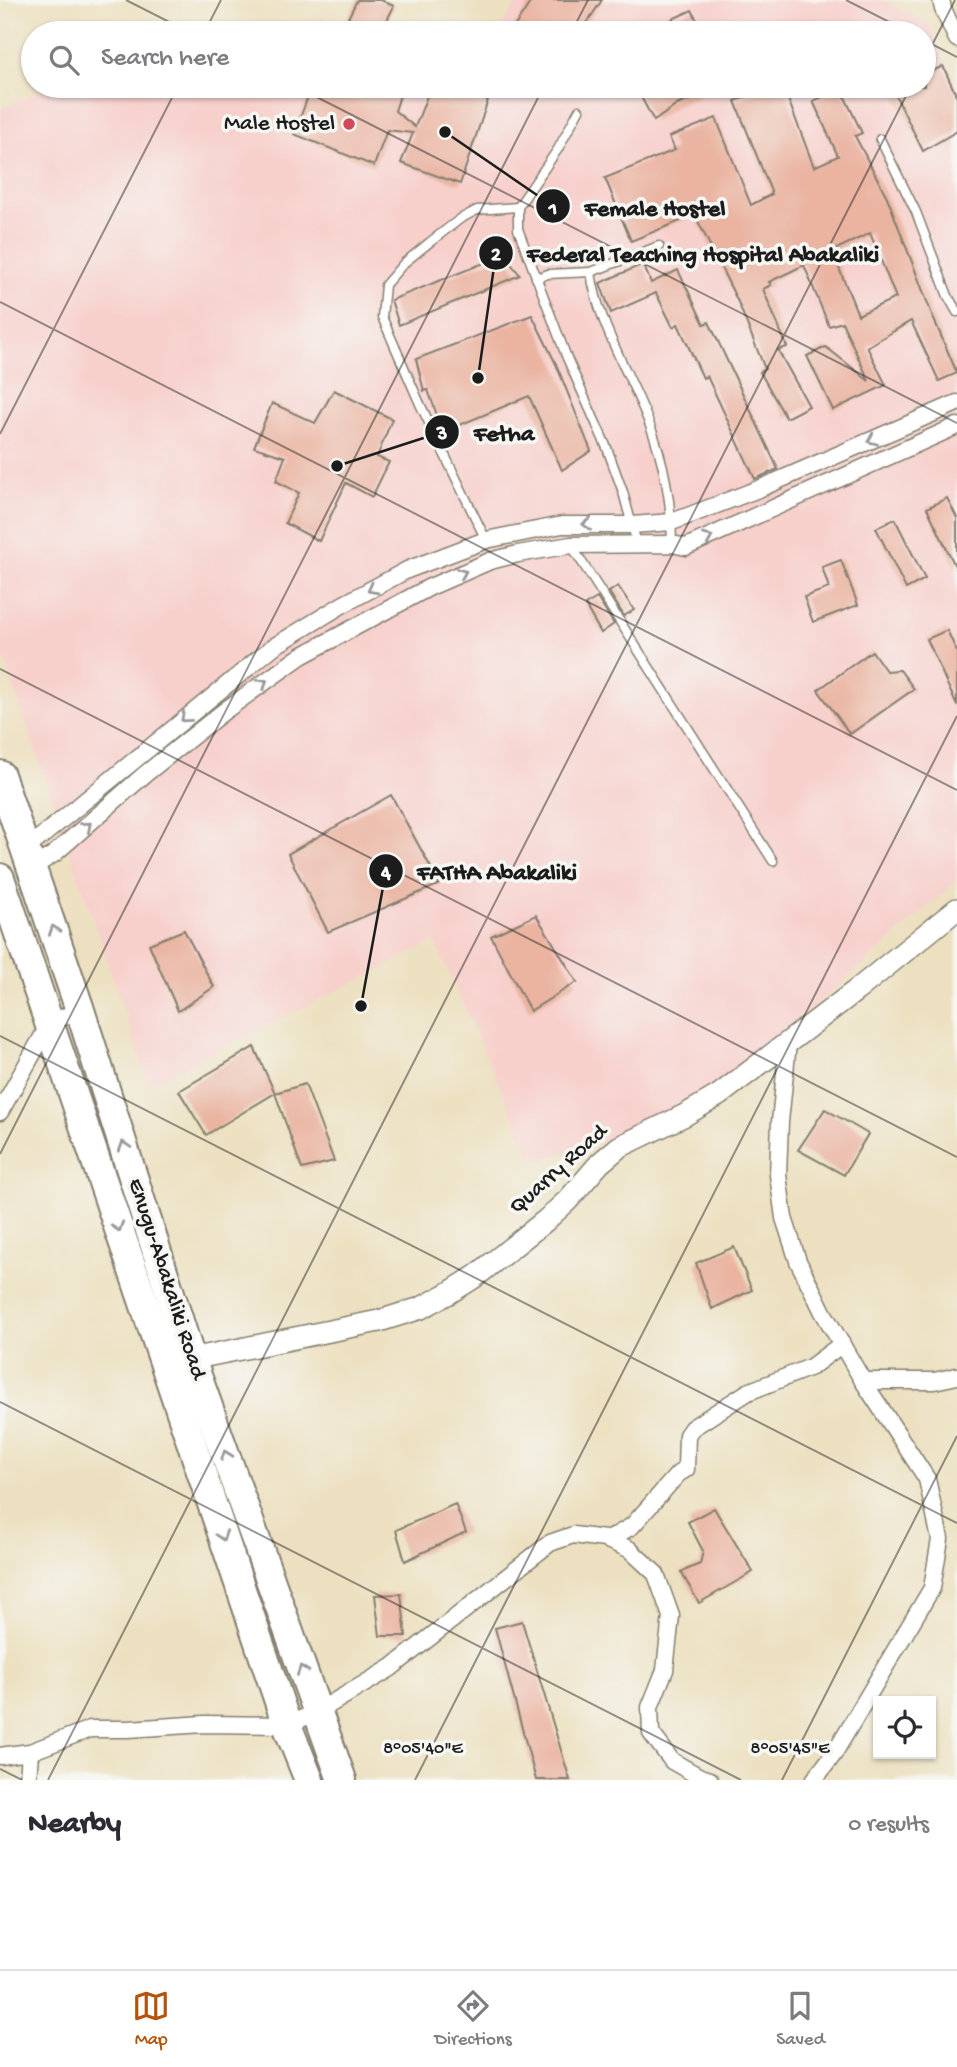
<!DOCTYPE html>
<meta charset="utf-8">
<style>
:root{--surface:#fff;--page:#f7f7f7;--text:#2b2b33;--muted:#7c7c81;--line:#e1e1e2;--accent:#b45309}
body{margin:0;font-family:"Gochi Hand",sans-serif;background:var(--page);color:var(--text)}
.controls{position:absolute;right:21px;bottom:21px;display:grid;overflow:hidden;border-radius:0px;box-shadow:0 2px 5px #0004}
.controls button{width:63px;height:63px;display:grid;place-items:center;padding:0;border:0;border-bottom:2px solid var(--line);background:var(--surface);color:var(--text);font:35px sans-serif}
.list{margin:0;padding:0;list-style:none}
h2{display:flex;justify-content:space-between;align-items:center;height:91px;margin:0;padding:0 28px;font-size:30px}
h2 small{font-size:23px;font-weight:400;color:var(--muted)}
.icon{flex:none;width:38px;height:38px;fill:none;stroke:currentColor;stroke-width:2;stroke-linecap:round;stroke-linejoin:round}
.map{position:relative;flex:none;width:957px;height:1780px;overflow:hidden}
.search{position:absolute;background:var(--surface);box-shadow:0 2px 5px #0004;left:21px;right:21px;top:21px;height:77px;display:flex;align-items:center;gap:18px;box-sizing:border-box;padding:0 24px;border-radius:38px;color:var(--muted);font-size:26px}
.sheet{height:189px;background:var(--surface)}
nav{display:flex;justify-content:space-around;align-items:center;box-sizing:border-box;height:98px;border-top:2px solid var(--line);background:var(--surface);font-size:19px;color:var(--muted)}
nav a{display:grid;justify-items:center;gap:4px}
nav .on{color:var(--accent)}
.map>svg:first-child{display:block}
.built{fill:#f7d0cc}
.building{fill:#eab4a1;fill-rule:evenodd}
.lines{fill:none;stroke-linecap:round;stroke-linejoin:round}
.lane-casing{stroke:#847e6e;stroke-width:11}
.street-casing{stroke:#847e6e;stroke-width:19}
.secondary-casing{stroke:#847e6e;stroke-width:24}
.highway-casing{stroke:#847e6e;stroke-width:32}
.lane{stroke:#fff;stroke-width:8}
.street{stroke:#fff;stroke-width:16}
.secondary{stroke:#fff;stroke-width:21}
.highway{stroke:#fff;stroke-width:28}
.oneway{stroke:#999}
.ticks{fill:none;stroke:#1c1c1c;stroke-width:2;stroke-opacity:0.45}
.poi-dot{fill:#d1495b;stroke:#f6f6f2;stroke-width:2.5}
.labels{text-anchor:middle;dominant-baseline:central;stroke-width:7;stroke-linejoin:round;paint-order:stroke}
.poi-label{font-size:23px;fill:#1c1c1c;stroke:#f6f6f2;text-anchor:end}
.street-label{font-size:23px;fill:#1c1c1c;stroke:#f6f6f2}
.ticks-label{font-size:18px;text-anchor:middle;fill:#1c1c1c;stroke:#f6f6f2;stroke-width:7;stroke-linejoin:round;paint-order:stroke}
.leader{fill:none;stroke:#1c1c1c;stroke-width:2.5}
.callout-dot{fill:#1c1c1c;stroke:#f6f6f2;stroke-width:2.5}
.mark-label{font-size:21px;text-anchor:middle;font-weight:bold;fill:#fff}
.callout-label{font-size:24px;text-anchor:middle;font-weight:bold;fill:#1c1c1c;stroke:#f6f6f2;stroke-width:7;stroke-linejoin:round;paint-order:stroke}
</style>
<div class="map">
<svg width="957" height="1780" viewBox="0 0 957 1780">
<rect width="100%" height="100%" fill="#f6f6f2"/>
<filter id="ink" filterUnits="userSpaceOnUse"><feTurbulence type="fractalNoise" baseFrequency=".0143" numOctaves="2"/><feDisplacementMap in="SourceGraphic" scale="14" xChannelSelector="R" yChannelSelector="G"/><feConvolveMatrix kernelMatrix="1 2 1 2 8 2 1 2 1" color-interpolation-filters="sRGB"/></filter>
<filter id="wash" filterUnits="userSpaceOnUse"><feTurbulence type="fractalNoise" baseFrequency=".00686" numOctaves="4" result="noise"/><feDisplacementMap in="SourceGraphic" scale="28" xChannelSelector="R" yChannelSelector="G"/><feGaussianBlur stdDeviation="1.57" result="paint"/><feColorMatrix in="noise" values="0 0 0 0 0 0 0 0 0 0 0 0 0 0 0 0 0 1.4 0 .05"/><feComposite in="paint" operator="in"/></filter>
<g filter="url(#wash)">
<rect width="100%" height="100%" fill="#ece0c0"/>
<g class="built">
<path d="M518,0H883L929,24L957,86V881L833,991L699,1101L645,1128L534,1162L435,942L149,1084L0,646V110L49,86H457L464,89L466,86H924V33H498Z"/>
<path d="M323,18L353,33H278Z"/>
</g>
<g id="blocks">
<g class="building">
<path d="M357,0H381L394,6L381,33H364L345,24Z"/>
<path d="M532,0H602L580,33H510Z"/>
<path d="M692,10L703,33H642Z"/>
<path d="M943,66L957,97V131L923,151L891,86H924V75Z"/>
<path d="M312,86H403L395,111L415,127L431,86L488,100L460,184L401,163L413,133L387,130L374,166L294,134Z"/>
<path d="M635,86H722L677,105L654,121Z"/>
<path d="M775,86H783L814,167L838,156L813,101L841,89L862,133L855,136L887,197L933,317L957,373L939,381L911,321L867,347L886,385L833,410L807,356L826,347L869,381L842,322L829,326L804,265L769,282L771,285L763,289L787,347L778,350L809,406L786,418L760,372L765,369L738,302L695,215L631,241L605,178L675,150L669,137L716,118L751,205L772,194L735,101ZM870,233L896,298L858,315L832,251Z"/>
<path d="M504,255L520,275L399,325L391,300Z"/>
<path d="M643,264L651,283L678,270L704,324L709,322L778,469L755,479L707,376L703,378L678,324L673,327L656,293L611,313L600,283Z"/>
<path d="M532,315L556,364L591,451L562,470L529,396L443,432L428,390L424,391L416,359Z"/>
<path d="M334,390L392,419L377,457L389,462L372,497L346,483L319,541L285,523L299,493L276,481L285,457L254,447L272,403L315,423Z"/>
<path d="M947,498L957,518V570L927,508Z"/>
<path d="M895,519L925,579L906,589L876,528Z"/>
<path d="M841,560L858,605L813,622L804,597L829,588L822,567Z"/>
<path d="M618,586L634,610L624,616L609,592Z"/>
<path d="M597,598L614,624L601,633L585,605Z"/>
<path d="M947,630L957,652V706L927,639Z"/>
<path d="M872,651L886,671L900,670L914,689L850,734L818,690Z"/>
<path d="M391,795L440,884L328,932L288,854Z"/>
<path d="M536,915L577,982L530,1011L491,936Z"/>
<path d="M184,930L214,987L178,1011L149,944Z"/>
<path d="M254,1047L275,1093L206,1135L179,1091Z"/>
<path d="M305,1084L334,1161L302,1169L275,1093Z"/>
<path d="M825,1109L868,1134L844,1175L798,1150Z"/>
<path d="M734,1247L752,1290L712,1309L696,1263Z"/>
<path d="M455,1504L466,1532L405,1561L396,1530Z"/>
<path d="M714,1508L753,1572L699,1603L681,1572L700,1564L703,1551L688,1522Z"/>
<path d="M401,1594L406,1636H380L375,1595Z"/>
<path d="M522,1621L570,1780H536L495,1628Z"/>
</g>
</g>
</g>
<g filter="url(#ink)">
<use href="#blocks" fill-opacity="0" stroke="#847e6e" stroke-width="2"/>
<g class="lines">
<g class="lane-casing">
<g id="lane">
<path d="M579,110L558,149L518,207V229L567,358L607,448L623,492L637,544"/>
<path d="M880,139L916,212L948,296L957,312"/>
<path d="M659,246L591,272C598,325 630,373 649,423C664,460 672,505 672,544"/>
<path d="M536,278L548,274L591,272"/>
<path d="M486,540L420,404L382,317L385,285L404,263L430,242L460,219L477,210L518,207"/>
<path d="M571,545L773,861"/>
</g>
</g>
<g class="street-casing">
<g id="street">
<path d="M941,0L943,9L957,39"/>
<path d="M26,849L273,647L342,605L407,570L486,540L562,525H632L672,522L761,488L957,403"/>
<path d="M33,867L54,854L144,775L223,712L301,656L430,587L490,561L518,554L571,545L672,544L686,547L957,426"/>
<path d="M788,1043L780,1122L778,1175L784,1218L798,1261L823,1312L863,1381L927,1479L940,1539L932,1588L833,1755L814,1780"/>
<path d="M0,1112L50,1023L80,1010"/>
<path d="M863,1381H934L957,1376"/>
<path d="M608,1540L632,1526L678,1474L686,1469L687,1435L692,1428L748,1392L811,1367L842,1344"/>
<path d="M0,1756L30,1752L90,1729H128L204,1724L287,1725L317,1712L391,1668L550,1543L573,1535L605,1539L629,1549L656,1574L671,1616L665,1670L650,1707L651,1733L672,1761L700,1777L710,1780"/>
<path d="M28,1780L30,1752"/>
</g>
</g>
<g class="secondary-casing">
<path id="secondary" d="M191,1359L379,1321L421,1308L449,1293L476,1276L545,1221L568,1200L600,1163L619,1147L685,1115L719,1095L858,989L957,909"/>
</g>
<g class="highway-casing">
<g id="highway">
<path d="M0,775L80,1010L191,1359L342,1780"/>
<path d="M0,878L287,1725L309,1780"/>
</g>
</g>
<use href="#lane" class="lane"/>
<use href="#street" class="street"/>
<use href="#secondary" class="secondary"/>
<use href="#highway" class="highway"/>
</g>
<defs><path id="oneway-chevron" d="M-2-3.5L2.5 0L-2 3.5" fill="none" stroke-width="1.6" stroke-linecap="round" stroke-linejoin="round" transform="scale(1.75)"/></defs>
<g class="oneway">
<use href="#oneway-chevron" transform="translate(872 440) rotate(157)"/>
<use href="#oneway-chevron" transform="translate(587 524) rotate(179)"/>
<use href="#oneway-chevron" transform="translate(708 538) rotate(-24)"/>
<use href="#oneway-chevron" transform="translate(462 573) rotate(-23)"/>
<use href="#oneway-chevron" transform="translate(372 589) rotate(152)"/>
<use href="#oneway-chevron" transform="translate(263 683) rotate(-36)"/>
<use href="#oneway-chevron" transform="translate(185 718) rotate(139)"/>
<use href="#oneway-chevron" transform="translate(87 826) rotate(-41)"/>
<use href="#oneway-chevron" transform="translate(54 930) rotate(-109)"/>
<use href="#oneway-chevron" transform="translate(124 1146) rotate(-108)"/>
<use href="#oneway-chevron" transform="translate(118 1227) rotate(72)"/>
<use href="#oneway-chevron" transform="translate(226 1455) rotate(-110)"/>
<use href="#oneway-chevron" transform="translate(222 1536) rotate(71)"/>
<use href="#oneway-chevron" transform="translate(302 1670) rotate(-110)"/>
</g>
</g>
<path class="ticks" d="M126,0L191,33M846,0L911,33M204,33L221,0M571,33L588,0M924,40L957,57M924,61L955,0M295,86L957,423M0,302L957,790M0,434L178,86M0,669L957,1157M0,1036L957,1523M0,1154L544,86M0,1402L741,1780M0,1769L22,1780M48,1780L911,86M415,1780L957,716M782,1780L957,1436"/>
<circle class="poi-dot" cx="349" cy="124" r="7"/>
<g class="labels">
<g class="poi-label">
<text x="335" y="124">Male Hostel</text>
</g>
<g class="street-label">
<text transform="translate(559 1170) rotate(-42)">Quarry Road</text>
<text transform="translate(166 1279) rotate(72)">Enugu-Abakaliki Road</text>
</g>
</g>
<g class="ticks-label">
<text x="423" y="1753">8°05'40"E</text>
<text x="790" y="1753">8°05'45"E</text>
</g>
<path class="leader" d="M445 132L553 206M478 378L496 253M337 466L442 432M361 1006L386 871"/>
<g class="callout-dot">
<circle cx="445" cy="132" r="7"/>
<circle cx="478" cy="378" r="7"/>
<circle cx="337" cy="466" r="7"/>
<circle cx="361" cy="1006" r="7"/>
<circle cx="553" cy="206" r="18"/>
<circle cx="496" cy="253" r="18"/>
<circle cx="442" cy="432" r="18"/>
<circle cx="386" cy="871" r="18"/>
</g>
<g class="mark-label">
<text x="553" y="214">1</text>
<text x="496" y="260">2</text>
<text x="442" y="439">3</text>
<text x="386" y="878">4</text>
</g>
<g class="callout-label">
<text x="655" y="215">Female Hostel</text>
<text x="703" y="261">Federal Teaching Hospital Abakaliki</text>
<text x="504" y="440">Fetha</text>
<text x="497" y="879">FATHA Abakaliki</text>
</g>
</svg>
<div class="controls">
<button><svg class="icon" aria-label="locate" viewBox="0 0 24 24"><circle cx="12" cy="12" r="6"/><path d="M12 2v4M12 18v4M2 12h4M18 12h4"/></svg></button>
</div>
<div class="search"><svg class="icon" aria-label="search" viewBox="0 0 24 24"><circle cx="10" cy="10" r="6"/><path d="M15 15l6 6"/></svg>Search here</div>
</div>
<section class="sheet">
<h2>Nearby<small>0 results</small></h2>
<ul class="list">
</ul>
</section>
<nav>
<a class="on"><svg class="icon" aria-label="map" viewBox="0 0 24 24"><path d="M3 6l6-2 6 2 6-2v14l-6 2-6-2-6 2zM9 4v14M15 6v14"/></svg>Map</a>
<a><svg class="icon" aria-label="directions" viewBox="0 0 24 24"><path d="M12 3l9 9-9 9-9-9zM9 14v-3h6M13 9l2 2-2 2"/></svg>Directions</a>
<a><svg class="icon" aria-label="saved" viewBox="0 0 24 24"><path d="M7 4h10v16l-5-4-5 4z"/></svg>Saved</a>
</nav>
